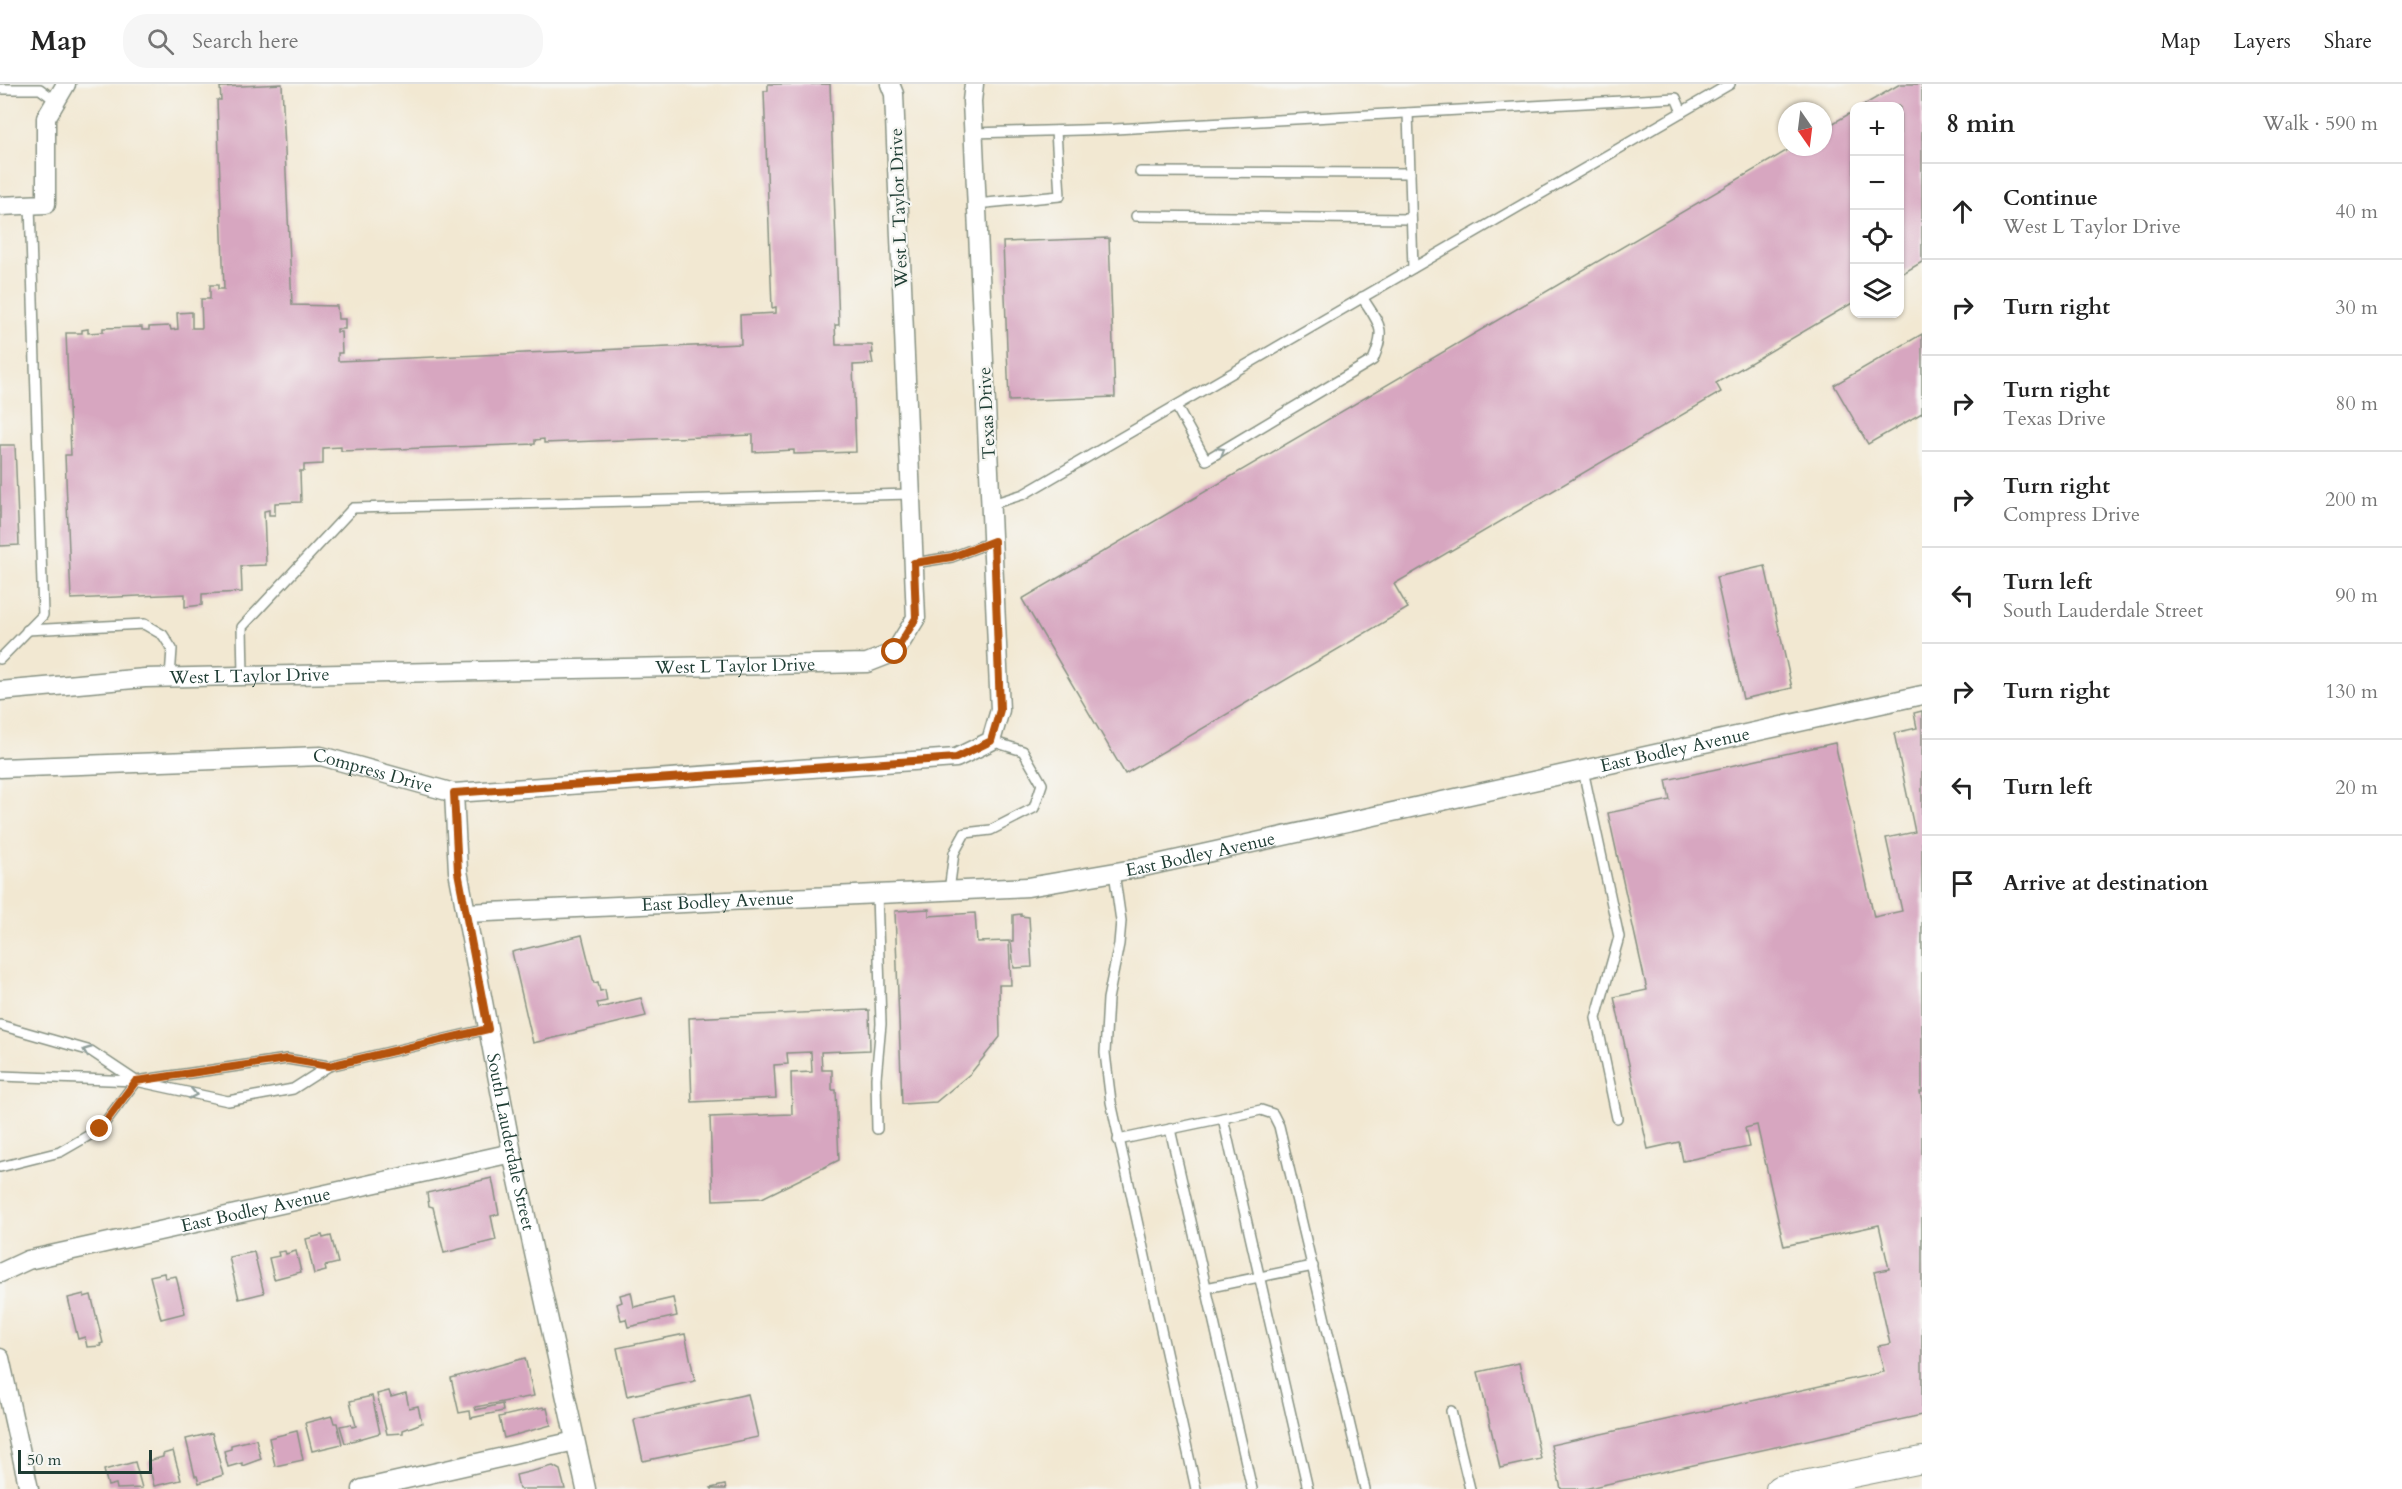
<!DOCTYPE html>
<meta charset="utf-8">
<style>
:root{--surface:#fff;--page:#f6f6f6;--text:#222;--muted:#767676;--line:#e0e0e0}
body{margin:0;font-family:Cardo,serif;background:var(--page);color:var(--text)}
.controls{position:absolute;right:18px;top:18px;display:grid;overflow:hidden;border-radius:12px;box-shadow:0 2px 4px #0004}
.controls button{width:54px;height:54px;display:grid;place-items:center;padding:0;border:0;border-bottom:2px solid var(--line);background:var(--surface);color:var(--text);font:30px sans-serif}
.compass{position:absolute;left:1778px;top:18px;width:54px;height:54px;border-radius:50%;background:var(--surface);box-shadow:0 2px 4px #0004;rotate:166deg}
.scale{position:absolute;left:18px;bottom:15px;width:134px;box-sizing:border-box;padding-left:6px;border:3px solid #1f3d34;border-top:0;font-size:16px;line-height:21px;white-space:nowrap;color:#1f3d34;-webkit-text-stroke:4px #f6f6f2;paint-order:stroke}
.stop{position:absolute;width:18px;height:18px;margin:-14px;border:4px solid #b45309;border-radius:50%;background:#fff}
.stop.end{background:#b45309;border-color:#fff;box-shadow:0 2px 6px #0008}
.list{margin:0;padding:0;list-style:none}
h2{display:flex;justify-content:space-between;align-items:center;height:78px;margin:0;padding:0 24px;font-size:26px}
h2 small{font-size:20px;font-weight:400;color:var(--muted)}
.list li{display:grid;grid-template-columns:39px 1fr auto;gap:18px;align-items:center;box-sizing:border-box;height:96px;padding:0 24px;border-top:2px solid var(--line)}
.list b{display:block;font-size:22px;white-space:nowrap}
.list p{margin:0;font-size:20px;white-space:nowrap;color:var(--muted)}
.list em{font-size:20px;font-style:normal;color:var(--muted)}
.icon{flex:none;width:33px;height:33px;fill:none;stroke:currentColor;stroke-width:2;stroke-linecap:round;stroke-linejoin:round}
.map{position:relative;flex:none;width:1922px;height:1405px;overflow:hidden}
header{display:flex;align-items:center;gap:36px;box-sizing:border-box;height:84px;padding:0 30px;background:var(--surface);border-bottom:2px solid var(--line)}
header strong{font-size:28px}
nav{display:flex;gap:33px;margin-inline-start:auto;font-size:21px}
.search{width:420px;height:54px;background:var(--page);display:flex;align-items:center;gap:15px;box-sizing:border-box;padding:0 21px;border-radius:24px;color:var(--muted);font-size:22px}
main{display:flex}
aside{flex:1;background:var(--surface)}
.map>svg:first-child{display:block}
.building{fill:#d7a6c0}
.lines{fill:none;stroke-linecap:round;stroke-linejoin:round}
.service-casing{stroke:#889283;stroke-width:12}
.minor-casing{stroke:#889283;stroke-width:21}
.secondary-casing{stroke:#889283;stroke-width:28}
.service{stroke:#fff;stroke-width:9}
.minor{stroke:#fff;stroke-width:18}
.secondary{stroke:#fff;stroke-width:26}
.oneway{stroke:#8f9e9a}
.route{stroke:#b45309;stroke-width:8}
.labels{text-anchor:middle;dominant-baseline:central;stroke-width:4.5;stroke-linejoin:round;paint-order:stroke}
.street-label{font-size:18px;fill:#1f3d34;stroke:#f6f6f2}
</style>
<header>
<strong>Map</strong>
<div class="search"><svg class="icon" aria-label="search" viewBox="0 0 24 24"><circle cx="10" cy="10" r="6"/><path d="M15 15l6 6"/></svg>Search here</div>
<nav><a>Map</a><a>Layers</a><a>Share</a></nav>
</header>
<main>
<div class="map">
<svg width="1922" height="1405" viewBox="0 0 1922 1405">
<rect width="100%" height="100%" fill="#f6f6f2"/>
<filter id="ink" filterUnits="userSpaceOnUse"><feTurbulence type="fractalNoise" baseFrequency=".0167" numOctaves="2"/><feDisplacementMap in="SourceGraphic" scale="12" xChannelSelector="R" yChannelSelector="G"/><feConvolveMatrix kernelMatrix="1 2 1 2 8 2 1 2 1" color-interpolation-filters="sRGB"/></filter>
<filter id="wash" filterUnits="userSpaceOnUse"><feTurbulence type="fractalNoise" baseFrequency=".008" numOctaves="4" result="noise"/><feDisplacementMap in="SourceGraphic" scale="24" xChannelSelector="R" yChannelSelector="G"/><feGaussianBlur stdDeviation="1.35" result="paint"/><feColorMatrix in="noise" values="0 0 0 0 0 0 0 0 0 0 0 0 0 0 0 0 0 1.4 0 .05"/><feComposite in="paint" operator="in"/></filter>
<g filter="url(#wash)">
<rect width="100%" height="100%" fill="#f2e8d2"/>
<g id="blocks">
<g class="building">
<path d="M282,0L292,221L337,222L338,235H345V245H337V248H341L342,269H338V277L741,260L740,231L776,229V223L772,224L764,7H768V0H830L839,241H835L836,261H872L873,269H871L873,280L853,281L856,368L794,370V366L753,368V351L544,359V355L535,356V360L341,367V363L323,364V380L304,381V387H300L301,418L275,419V431H269V426L264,427L266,481L241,482L242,508L202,510V521L185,523V510L71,515L65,371H71L66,249H82V246L88,245V249L103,248V244L142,243V246H149V243L170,242L171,246L178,245L177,229L192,228V244H202L201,215H210V201H218V205H224L217,16H221L220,3Z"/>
<path d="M1900,0H1922V178L1900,191V22H1862Z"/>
<path d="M1854,27V218L1716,299L1721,308L1394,500L1408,524L1125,690L1022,515L1793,63H1823V45Z"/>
<path d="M1109,154L1115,313L1009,317L1003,158Z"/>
<path d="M1922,250V329L1868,360L1834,301Z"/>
<path d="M0,361H15L19,461L0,462Z"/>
<path d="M1765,482L1792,604L1743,615L1716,493Z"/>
<path d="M1922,627V1008H1920L1922,1017V1331L1584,1405H1561L1551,1361L1884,1288L1878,1262L1890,1260L1874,1188L1889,1185L1879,1141L1784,1162L1757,1041L1745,1044L1749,1063L1683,1077L1679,1058L1648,1065L1614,913L1647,906L1608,729L1670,716L1666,696L1835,659L1874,833L1902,827L1886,754L1915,748L1894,649L1917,644L1914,629Z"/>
<path d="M929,825V832L975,829L977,858L1009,857L1011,901H999L1000,953L971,989L936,1018L902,1020L895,827Z"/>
<path d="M1021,830V832L1029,833L1032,883L1014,884L1011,857H1013V831Z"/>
<path d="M582,851L594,899L598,898L600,907L605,906L607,917L597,919L599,924L641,914L646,932L533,959L512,868Z"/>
<path d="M869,926L870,966L821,968L822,986H832V1006H836L839,1076L762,1114L713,1116L710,1033L792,1030L791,989L812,988L811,968L787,969L788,980L774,981L776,1014L692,1018L689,934Z"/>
<path d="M492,1094L499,1130L491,1132L496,1156L444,1169L433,1123L429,1122L427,1109Z"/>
<path d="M322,1151L323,1154L331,1152L338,1179L325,1182L326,1187L314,1190L306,1155Z"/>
<path d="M285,1167L286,1170L296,1167L301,1188L274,1195L269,1174L279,1172L278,1168Z"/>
<path d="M254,1168L264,1209L239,1215L229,1173Z"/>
<path d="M164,1189L165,1194L176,1192L185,1229L161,1235L150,1192Z"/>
<path d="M631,1208L634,1223L673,1214L677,1232L628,1243L626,1235L621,1236L617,1220L622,1218L620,1211Z"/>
<path d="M84,1210V1213L91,1211L103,1259L100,1260L101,1262L87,1263L85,1253L78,1255L68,1214Z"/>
<path d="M685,1250L695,1297L627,1312L617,1264Z"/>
<path d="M525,1274L534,1312L475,1323L476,1326L502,1320L503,1327L471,1334L470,1327L459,1329L451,1294Z"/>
<path d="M1519,1279L1541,1375L1500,1384L1478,1288Z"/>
<path d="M389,1307L391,1313L406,1309L409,1324L418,1322L422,1339L403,1346V1349L387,1350L377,1310Z"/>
<path d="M748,1310L758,1353L643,1377L634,1337L636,1335Z"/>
<path d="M372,1312L380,1349L345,1359L340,1342L351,1340L352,1343L356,1342L350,1317Z"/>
<path d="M543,1323L544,1325L547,1324L551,1341L504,1354L499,1333Z"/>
<path d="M332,1332L334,1339H337L342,1360L312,1367L305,1339Z"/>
<path d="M297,1347L303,1376L275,1382L269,1354Z"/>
<path d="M212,1349L223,1391L199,1399L197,1392H195L186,1355Z"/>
<path d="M256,1355L261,1375L242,1382V1379L228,1383L224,1367L231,1365V1361Z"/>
<path d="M173,1367L181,1396L154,1402L148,1377L163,1373V1370Z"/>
<path d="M135,1378L142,1404L117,1405L116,1400L108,1402L104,1386Z"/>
<path d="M553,1382L560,1386L565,1405H519L516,1391Z"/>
<path d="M725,1401L726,1405H712L711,1404Z"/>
</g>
</g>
</g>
<g filter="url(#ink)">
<use href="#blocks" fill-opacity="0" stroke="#889283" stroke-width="1.5"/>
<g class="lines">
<g class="service-casing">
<g id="service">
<path d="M0,5H40L56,17"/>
<path d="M1408,29L1413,184"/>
<path d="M973,49L1115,45L1676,14L1682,28"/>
<path d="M1140,88L1410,89"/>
<path d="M976,120L1060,112L1056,47"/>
<path d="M1136,132L1411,135"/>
<path d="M1176,322L1206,376L1373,276C1387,244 1379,240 1362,213"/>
<path d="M992,420L1024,410L1730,0"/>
<path d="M914,479L952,473L994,457"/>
<path d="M27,546L144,540L163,551L172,565L170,593"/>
<path d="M0,575L43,531L30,121"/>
<path d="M243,591L242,543L353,424L911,410"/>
<path d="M1583,686L1619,853L1596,934L1617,1034"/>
<path d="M1114,788L1121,837L1119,860L1108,915L1105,969L1111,1018L1196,1405"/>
<path d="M949,807L954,769L965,749L991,746L1034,724L1042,700L1023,667L991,657"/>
<path d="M877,810L881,940L876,994L877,1045"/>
<path d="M0,941L91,967L136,997L228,1017L293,1005L329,982L488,945"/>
<path d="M0,992L136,997L287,975L329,982"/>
<path d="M1223,1034L1308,1405"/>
<path d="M1170,1045L1252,1405"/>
<path d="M1118,1056L1261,1026L1273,1030L1279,1042L1365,1405"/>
<path d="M0,1083L60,1068L100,1045L136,997"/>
<path d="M1206,1204L1313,1182"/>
<path d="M1451,1327L1470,1405"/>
</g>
</g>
<g class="minor-casing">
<g id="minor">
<path d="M0,122L46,120V34L66,0"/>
<path id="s1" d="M0,607L145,594L867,579L895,568L916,534L894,10L890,0"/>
<path id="s2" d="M0,684L321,672L454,709L956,674L991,657L1000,626L972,17L974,0"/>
<path id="s3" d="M454,709L458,787L466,829L512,1069L586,1405"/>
<path id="s4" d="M466,829L1028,803L1139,784L1922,611"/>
<path id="s5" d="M0,1189L28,1176L512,1069"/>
<path d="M0,1274L29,1405"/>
<path d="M362,1405L575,1357"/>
</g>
</g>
<g class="secondary-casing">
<path id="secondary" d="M1779,1405L1922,1376"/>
</g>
<use href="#service" class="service"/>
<use href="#minor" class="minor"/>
<use href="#secondary" class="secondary"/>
</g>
<defs><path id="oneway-chevron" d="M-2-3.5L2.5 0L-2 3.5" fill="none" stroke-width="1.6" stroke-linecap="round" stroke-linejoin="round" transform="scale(1.5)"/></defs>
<g class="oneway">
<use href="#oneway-chevron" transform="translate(1221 367) rotate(-31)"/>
<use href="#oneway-chevron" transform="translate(87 967) rotate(-158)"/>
<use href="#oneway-chevron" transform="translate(193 1010) rotate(12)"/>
</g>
</g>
<g class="lines" filter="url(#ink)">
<path class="route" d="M100,1045L136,997L287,975L329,982L488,945L458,788L454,709L956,674L991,657L1000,626L994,457L952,473L914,479L916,534L895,568"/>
</g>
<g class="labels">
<g class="street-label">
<text transform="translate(899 124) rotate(-92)">West L Taylor Drive</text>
<text transform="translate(987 329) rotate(-93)">Texas Drive</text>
<text stroke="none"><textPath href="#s1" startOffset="736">West L Taylor Drive</textPath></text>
<text stroke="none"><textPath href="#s1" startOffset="250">West L Taylor Drive</textPath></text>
<text stroke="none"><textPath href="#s4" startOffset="1224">East Bodley Avenue</textPath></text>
<text stroke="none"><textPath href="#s2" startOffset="375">Compress Drive</textPath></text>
<text stroke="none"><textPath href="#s4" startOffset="738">East Bodley Avenue</textPath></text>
<text stroke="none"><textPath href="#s4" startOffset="252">East Bodley Avenue</textPath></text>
<text stroke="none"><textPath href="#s3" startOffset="354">South Lauderdale Street</textPath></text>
<text stroke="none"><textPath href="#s5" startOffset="264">East Bodley Avenue</textPath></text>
</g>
</g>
</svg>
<div class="controls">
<button>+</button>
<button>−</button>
<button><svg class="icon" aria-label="locate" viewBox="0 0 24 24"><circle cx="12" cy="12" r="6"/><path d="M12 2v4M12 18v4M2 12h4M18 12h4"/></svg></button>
<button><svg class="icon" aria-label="layers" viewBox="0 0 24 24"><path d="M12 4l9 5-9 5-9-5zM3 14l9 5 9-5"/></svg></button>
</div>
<svg class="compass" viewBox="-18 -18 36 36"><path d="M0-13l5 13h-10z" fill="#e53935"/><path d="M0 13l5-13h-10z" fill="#767676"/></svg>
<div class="scale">50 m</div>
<div class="stop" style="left:895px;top:568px"></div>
<div class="stop end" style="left:100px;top:1045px"></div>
</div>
<aside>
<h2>8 min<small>Walk · 590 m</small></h2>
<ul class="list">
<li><svg class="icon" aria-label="ahead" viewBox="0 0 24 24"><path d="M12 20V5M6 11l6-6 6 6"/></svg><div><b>Continue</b><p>West L Taylor Drive</p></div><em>40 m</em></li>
<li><svg class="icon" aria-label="right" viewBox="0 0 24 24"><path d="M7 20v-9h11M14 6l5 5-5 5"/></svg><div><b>Turn right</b></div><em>30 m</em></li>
<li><svg class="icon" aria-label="right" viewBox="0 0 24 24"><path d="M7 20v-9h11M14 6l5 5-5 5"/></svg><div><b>Turn right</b><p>Texas Drive</p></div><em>80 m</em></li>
<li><svg class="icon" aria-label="right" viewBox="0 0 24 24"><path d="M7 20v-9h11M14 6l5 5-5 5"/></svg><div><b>Turn right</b><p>Compress Drive</p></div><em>200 m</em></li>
<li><svg class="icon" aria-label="left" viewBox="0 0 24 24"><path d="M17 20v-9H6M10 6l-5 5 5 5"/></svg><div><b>Turn left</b><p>South Lauderdale Street</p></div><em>90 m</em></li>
<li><svg class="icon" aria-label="right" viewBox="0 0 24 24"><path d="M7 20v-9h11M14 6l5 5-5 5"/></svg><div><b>Turn right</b></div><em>130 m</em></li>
<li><svg class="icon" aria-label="left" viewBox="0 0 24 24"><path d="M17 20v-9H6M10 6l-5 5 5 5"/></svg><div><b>Turn left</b></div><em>20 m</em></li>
<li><svg class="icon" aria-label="arrive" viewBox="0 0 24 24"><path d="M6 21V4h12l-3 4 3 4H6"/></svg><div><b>Arrive at destination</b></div></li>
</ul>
</aside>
</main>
